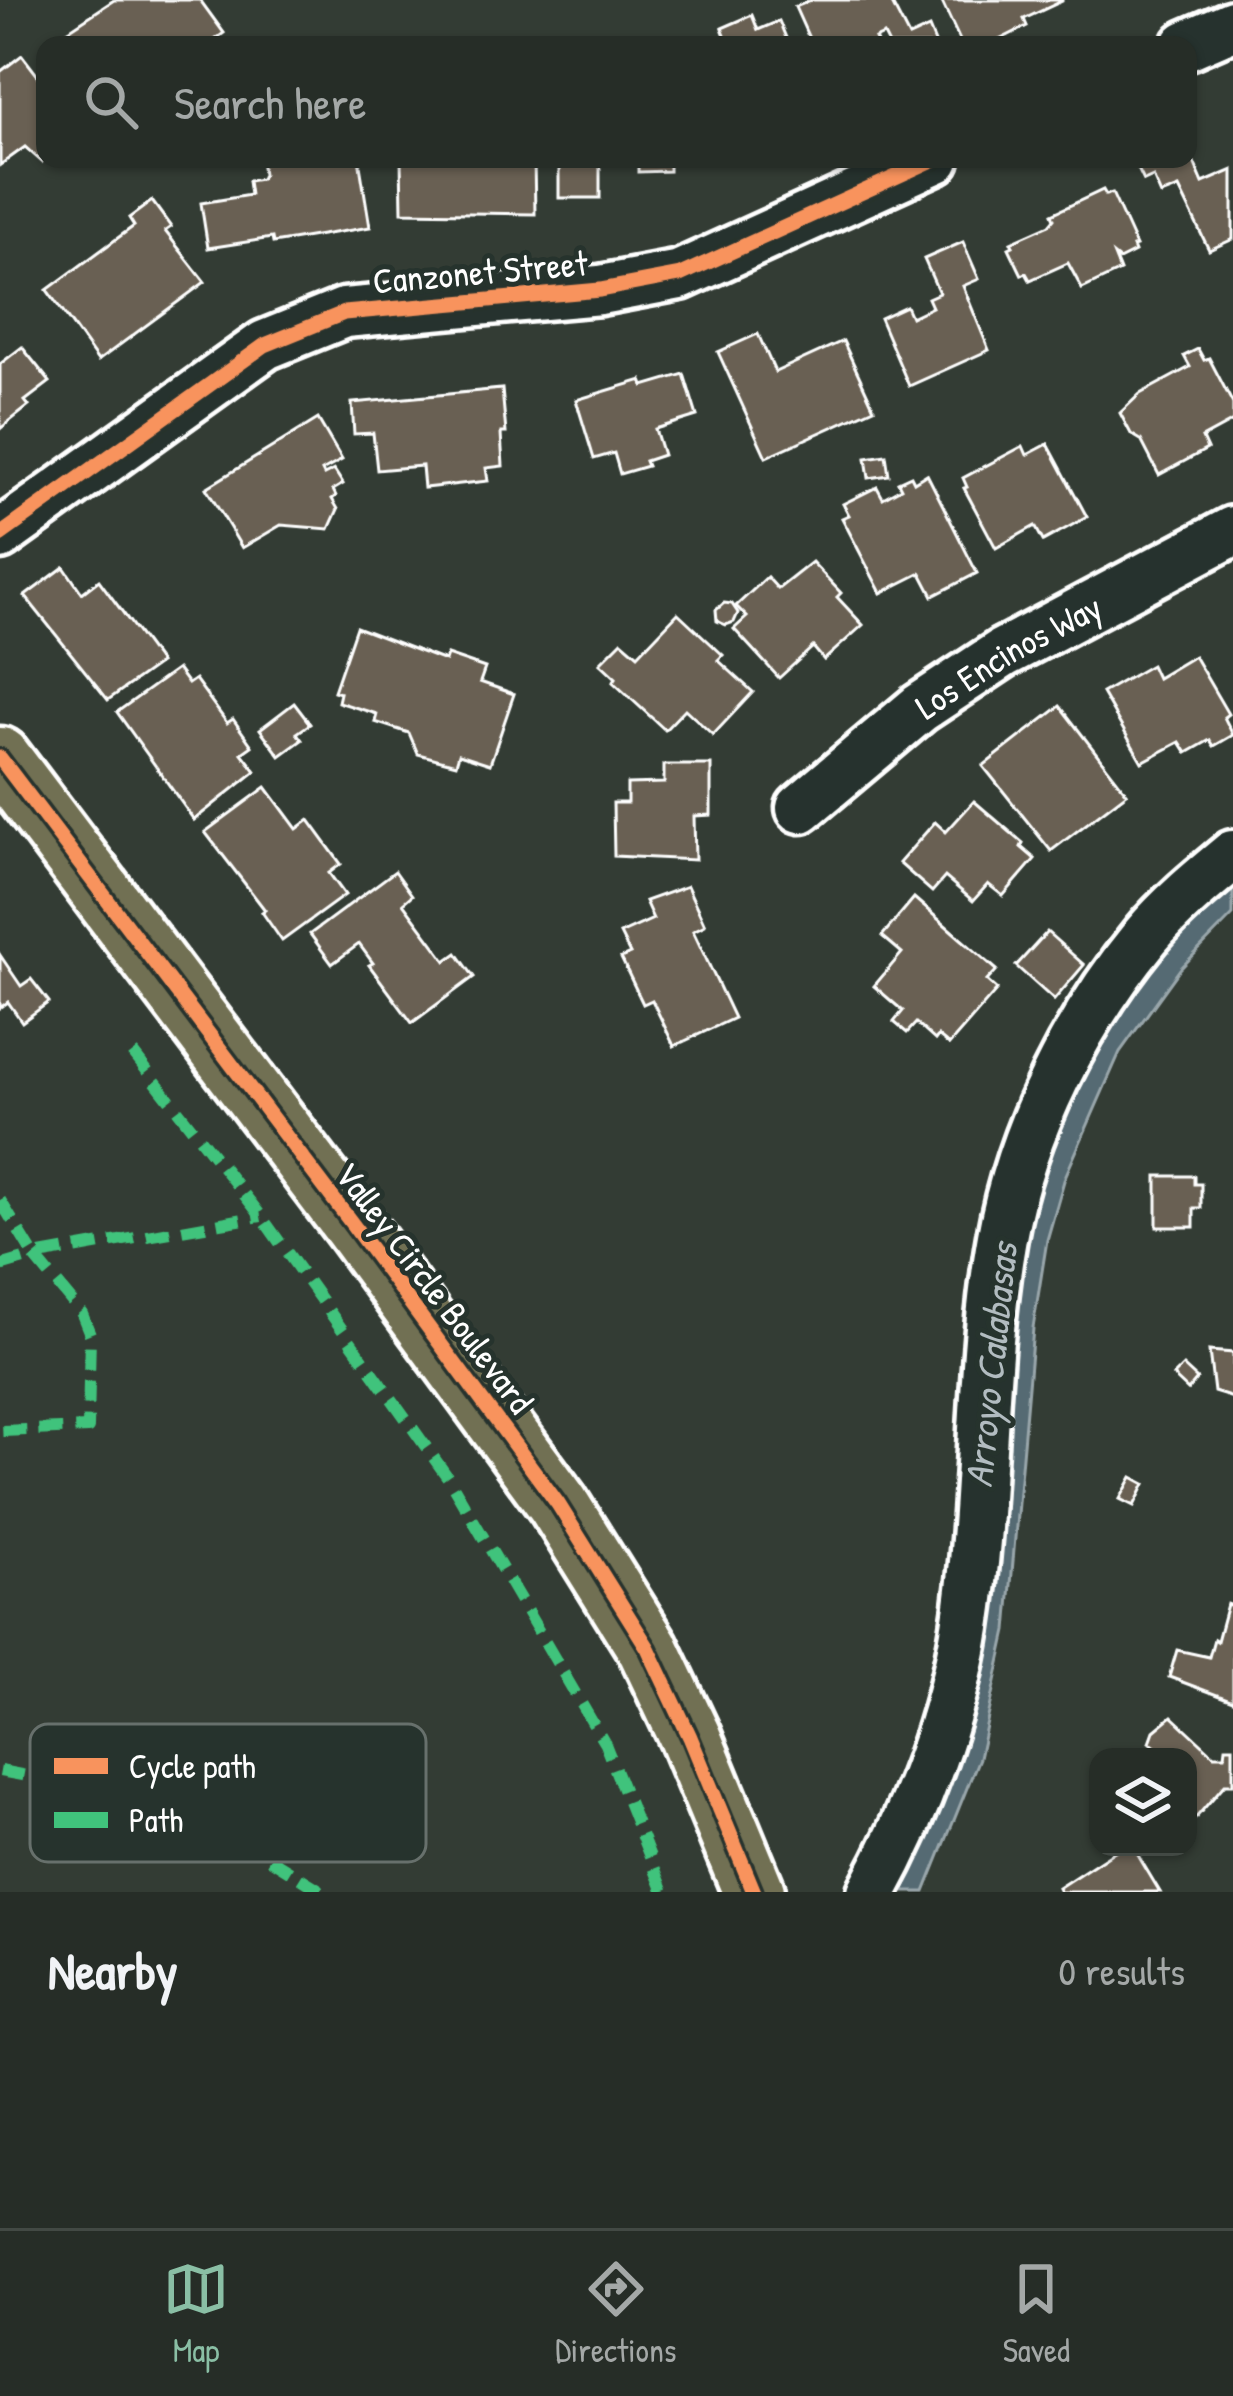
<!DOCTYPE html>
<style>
:root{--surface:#262d27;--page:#323933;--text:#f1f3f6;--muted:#a4a8a7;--line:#424944;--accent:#8abfa5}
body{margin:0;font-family:"Patrick Hand",sans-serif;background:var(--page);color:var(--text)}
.controls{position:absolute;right:36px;bottom:36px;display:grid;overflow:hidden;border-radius:24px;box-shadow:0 3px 9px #0004}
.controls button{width:108px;height:108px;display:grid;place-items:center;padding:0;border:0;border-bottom:3px solid var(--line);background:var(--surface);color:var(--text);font:60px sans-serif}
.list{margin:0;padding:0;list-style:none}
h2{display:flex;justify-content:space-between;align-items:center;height:156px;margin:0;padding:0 48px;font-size:51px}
h2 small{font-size:39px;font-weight:400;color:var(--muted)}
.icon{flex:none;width:66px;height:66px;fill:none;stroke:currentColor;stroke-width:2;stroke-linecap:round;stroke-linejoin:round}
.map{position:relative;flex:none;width:1233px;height:1892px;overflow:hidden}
.search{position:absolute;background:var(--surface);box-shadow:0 3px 9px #0004;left:36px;right:36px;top:36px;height:132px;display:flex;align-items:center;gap:30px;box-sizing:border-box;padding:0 42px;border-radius:24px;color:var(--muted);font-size:45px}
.sheet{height:336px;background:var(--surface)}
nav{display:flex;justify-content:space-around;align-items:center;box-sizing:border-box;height:168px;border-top:3px solid var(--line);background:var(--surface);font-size:33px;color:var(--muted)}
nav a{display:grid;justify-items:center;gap:6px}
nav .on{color:var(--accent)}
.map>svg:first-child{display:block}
.water{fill:#556b73;stroke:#99a6ab;stroke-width:3}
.building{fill:#696152;stroke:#fff;stroke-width:3}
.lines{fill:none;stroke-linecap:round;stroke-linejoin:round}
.minor-casing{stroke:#fff;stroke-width:57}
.major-casing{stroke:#fff;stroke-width:69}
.minor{stroke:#26332d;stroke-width:48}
.major{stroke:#716f52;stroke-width:60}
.quiet{stroke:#40c37c;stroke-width:12;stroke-dasharray:24 12;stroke-linecap:butt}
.cycleway-casing{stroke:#26332d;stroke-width:22}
.cycleway{stroke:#f8935d;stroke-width:15}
.labels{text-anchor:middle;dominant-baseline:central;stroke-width:10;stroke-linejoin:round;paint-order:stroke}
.street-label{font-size:36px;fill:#fff;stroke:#26332d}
.water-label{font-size:39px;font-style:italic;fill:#b2bcc0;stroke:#26332d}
.key{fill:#26332d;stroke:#67706c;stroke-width:3}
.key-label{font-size:33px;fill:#fff}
</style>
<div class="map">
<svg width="1233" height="1892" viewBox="0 0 1233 1892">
<rect width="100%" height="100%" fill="#333c34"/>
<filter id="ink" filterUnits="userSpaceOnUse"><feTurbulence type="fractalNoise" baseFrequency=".00833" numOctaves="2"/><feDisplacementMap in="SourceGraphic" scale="24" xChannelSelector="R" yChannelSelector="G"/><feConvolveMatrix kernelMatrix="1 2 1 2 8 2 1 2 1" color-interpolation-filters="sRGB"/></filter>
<g filter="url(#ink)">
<path class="water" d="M1233,870V915L1180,969L1120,1052L1065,1177L1047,1240L1033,1328L1007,1631L979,1758L925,1892H887L938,1771L1011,1247L1096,1030Z"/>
<g class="building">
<path d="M114,0H200L224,33L208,45H64L58,37Z"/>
<path d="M812,0H890L909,37L929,28L936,45H889L884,35L875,39L878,45H812L795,7Z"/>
<path d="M941,0H1062V1L1024,19L1027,26L989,45H962Z"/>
<path d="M752,15L758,30L779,21L789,45H723L728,43L722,28Z"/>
<path d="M22,55L45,85V158L42,162L25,147L0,165V72Z"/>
<path d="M1188,148L1203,183L1233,170V239L1209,250L1179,188L1161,195L1153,177L1144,181L1137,167L1147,162L1145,159H1188Z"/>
<path d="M261,159H359L370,227L273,243L272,238L208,248L201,203L250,195L248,181L261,179L263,174Z"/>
<path d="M401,159H534L535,214L402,212Z"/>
<path d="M577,159H669V171L638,172V160H600V198H559V166H577Z"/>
<path d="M1103,190L1106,195L1112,193L1136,246L1133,247L1135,252L1119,260L1114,256L1120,271L1082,289L1068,263L1030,280L1026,273L1022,275L1009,248L1013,246L1011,242L1049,225L1054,219L1052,214Z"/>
<path d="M152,201L171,227L165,231L205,282L98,361L47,290L134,226L129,218Z"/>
<path d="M963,242L979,279L963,286L989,350L909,386L880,318L906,306L911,317L932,307L928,298L939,293L924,259Z"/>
<path d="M758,334L775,372L843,341L874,408L766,457L718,352Z"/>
<path d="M22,347L50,382L25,401L29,406L0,429V364Z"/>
<path d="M1198,349L1204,360L1209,358L1233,404V421L1202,438L1207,449L1159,475L1141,440L1131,434L1120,413L1140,394L1190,367L1184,356Z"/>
<path d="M684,374L697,416L655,429L663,455L645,461L647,466L620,474L614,453L594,459L576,400L642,380L644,386Z"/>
<path d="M502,389L506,433H501L503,466L486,468L488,481L424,488L422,466L377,470L373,433L354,434L352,403Z"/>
<path d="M318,419L342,460L322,471L324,475L334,470L343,484L333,490L336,496L332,499L338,509L329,529L281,525L242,548L206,488Z"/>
<path d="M1048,444L1087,517L1043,541L1035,526L996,548L964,488L967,487L963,478L1023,446L1027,455Z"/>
<path d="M886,455L889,475L869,478L866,458Z"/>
<path d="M927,474L977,573L933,596L921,573L881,593L842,518L849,515L843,504L877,487L883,498L901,488L898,482L911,476L914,482Z"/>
<path d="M812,562L841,593L837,597L863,625L824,660L813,647L779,678L734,629L747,617L736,606L767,577L778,589Z"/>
<path d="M64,567L82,593L99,580L160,663L108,700L25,596Z"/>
<path d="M724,603L732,604L738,613L734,622L726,625L717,621L716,610Z"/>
<path d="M678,613L723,655L718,660L753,692L713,735L685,709L665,730L613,682L616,678L600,663L622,641L638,655Z"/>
<path d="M356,627L445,661L447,655L485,668L480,682L514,694L490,764L459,754L456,764L418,754L409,733L375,722L377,714L338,702L340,693L334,691Z"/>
<path d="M1194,656L1228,714L1224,717L1233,735L1214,746L1210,740L1187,753L1180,742L1142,762L1102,693L1151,665L1157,678Z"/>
<path d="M177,669L188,684L195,679L227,723L233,719L252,746L242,753L256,771L194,820L117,712Z"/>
<path d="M294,703L310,724L297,733L302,740L280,756L260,729Z"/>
<path d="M1060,706L1127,793L1051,851L983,766Z"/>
<path d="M664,765H711V815L694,816L695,860L614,856L613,803H627V784L664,783Z"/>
<path d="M266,787L297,829L309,820L341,864L329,873L345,895L282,941L262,912L265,910L205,832Z"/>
<path d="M974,801L1023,843L1021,847L1035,859L1003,896L988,884L973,901L945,877L932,892L899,863L935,822L946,832Z"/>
<path d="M395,871L412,895L403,903L446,961L457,953L474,977L412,1023L369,965L373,963L359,944L332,964L310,934Z"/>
<path d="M687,886L705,925L693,931L734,1018L674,1046L652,1000L643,1004L621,958L630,954L620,934L653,919L645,901Z"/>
<path d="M914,898L997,970L987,981L997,990L949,1045L938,1036L935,1040L916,1023L907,1033L894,1022L903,1011L874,986L902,953L882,936Z"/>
<path d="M1047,932L1084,965L1054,1000L1016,966Z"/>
<path d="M0,955L21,986L31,979L49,1002L22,1022L8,1002L0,1008Z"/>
<path d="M1157,1176H1194V1184H1201V1208H1194V1227H1157Z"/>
<path d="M1209,1351L1233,1353V1398L1214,1392Z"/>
<path d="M1183,1366L1197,1379L1188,1390L1173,1376Z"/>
<path d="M1132,1477L1145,1484L1134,1506L1120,1499Z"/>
<path d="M1227,1604L1233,1606V1701L1169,1677L1177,1650L1209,1657L1214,1639L1217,1641Z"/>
<path d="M1172,1716L1214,1755H1225L1226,1747H1233V1784H1225L1188,1827V1757H1155L1160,1751L1150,1742L1154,1731Z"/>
<path d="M1121,1847H1133L1160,1892H1060L1058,1888Z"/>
</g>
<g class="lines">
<g class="minor-casing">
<g id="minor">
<path d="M1187,45L1233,25"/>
<path d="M0,535L265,345L344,313L600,290L680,275L935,159"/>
<path id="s1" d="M801,808L920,708L1003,653L1233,531"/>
<path d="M872,1892C916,1812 952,1717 966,1627C986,1498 979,1366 1002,1237C1021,1129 1077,1020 1146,936C1171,906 1203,880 1233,855"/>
</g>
</g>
<g class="major-casing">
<path id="major" d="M0,758L353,1225L558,1504L648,1648L690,1737L754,1892"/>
</g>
<use href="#minor" class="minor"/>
<use href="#major" class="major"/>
<g class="quiet">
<path d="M133,1053L261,1216L449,1479L605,1744L664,1892"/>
<path d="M0,1200L34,1256L261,1216"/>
<path d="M0,1266L34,1256L82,1314L90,1334L88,1428L0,1431"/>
<path d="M0,1771L183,1805L323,1892"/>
</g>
<g class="cycleway-casing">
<g id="cycleway">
<path d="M0,535L265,345L344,313L600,290L680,275L935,159"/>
<path d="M0,758L353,1225L558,1504L648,1648L690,1737L754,1892"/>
</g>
</g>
<use href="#cycleway" class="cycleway"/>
</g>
</g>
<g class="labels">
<g class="street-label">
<text transform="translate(480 271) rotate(-5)">Canzonet Street</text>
<text stroke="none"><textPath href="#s1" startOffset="258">Los Encinos Way</textPath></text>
<text transform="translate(435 1287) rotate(53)">Valley Circle Boulevard</text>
</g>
<g class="water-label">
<text transform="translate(990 1365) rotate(-84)">Arroyo Calabasas</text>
</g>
</g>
<rect x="30" y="1724" width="396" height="138" rx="18" class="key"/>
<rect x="54" y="1758" width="54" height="16" fill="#f8935d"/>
<rect x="54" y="1812" width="54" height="16" fill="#40c37c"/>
<g class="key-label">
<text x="129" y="1778">Cycle path</text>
<text x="129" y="1832">Path</text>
</g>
</svg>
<div class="controls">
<button><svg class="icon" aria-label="layers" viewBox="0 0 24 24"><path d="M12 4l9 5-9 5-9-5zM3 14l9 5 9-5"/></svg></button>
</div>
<div class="search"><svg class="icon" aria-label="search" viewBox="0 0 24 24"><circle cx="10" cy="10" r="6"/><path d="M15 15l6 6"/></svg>Search here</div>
</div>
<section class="sheet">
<h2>Nearby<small>0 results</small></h2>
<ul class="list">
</ul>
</section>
<nav>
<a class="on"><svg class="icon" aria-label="map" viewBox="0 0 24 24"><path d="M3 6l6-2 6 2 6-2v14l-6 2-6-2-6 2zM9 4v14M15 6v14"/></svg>Map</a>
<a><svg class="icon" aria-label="directions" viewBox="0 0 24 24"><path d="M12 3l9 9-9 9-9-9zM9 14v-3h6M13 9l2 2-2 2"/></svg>Directions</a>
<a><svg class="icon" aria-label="saved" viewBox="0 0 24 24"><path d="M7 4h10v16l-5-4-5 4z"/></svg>Saved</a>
</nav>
